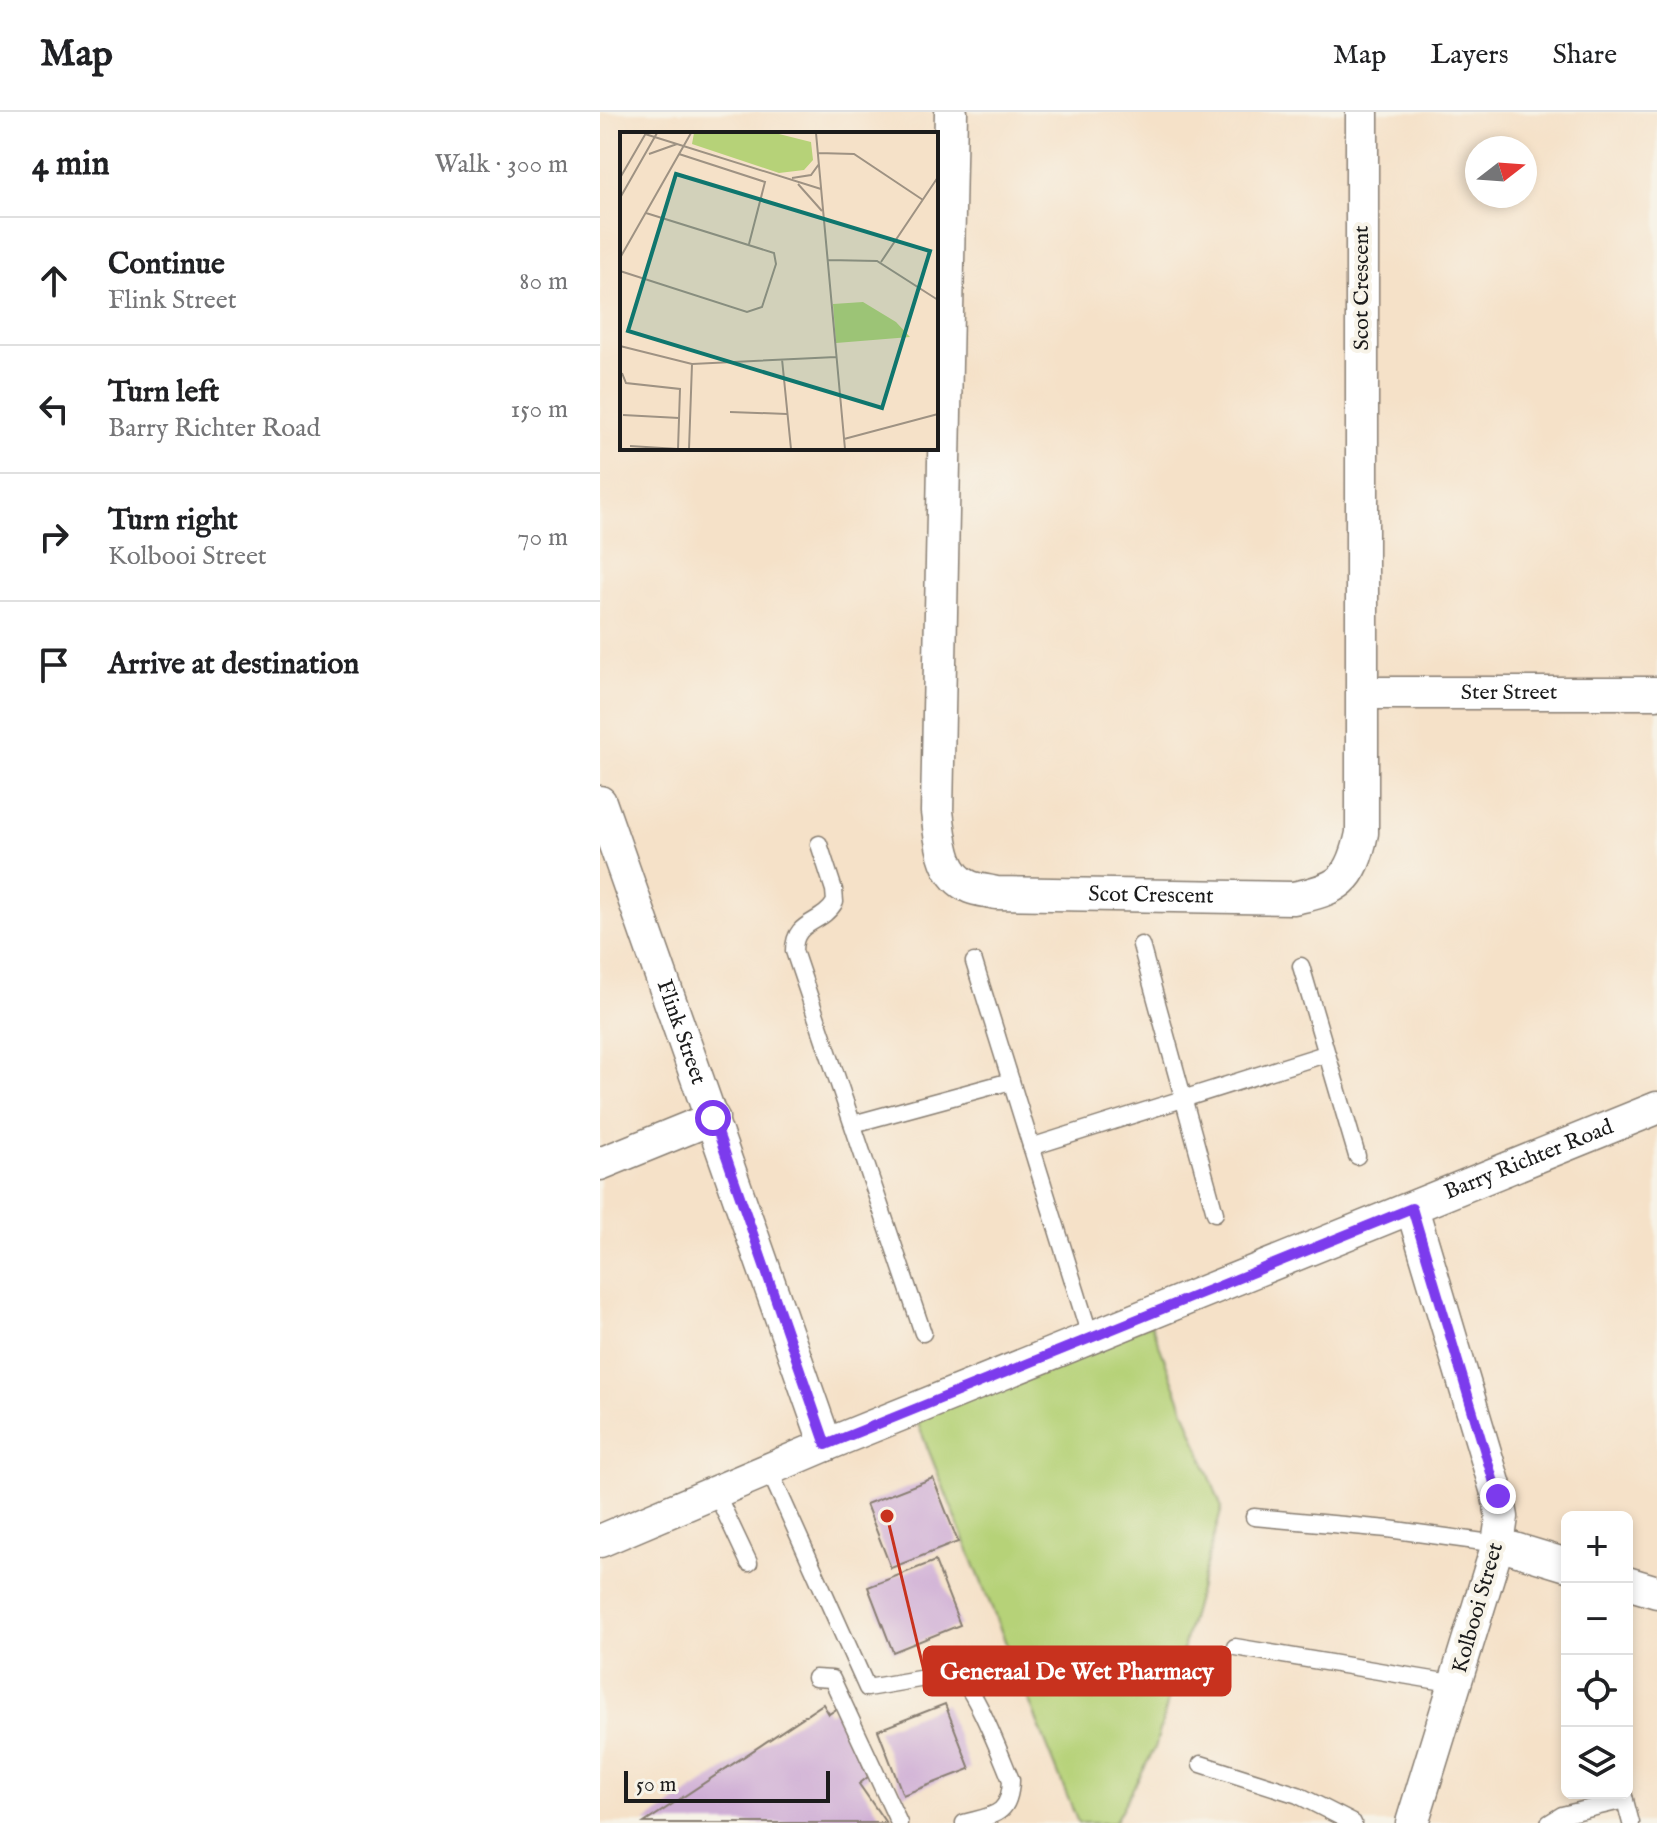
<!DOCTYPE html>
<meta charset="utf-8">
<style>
:root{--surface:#fff;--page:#f6f6f6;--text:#202124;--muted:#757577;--line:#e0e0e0}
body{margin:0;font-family:"IM FELL English",serif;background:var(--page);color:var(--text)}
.controls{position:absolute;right:24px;bottom:24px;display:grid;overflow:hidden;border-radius:12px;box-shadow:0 4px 12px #0003}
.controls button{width:72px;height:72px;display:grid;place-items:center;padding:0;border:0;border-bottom:2px solid var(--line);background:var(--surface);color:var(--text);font:40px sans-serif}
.compass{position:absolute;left:865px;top:24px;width:72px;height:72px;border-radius:50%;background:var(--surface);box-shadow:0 4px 12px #0003;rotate:73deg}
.scale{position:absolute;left:24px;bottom:20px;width:206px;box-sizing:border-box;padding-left:8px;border:4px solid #1c1c1c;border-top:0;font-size:22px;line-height:28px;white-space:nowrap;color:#1c1c1c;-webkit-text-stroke:6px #f7f3e8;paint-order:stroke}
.stop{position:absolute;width:24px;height:24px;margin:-18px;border:6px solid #7c3aed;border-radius:50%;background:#fff}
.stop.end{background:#7c3aed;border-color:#fff;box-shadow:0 2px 8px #0008}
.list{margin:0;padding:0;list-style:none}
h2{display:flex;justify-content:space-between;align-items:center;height:104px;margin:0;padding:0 32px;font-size:34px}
h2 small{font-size:26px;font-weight:400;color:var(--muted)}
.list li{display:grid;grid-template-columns:52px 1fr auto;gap:24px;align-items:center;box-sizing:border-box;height:128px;padding:0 32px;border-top:2px solid var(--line)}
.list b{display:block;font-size:30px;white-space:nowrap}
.list p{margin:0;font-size:26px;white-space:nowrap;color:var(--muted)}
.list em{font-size:26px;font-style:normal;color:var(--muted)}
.icon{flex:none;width:44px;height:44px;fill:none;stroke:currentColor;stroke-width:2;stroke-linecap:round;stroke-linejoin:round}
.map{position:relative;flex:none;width:1057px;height:1711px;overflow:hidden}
header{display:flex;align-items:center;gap:48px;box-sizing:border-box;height:112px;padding:0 40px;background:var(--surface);border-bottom:2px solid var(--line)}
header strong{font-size:38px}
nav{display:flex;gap:44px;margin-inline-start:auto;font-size:28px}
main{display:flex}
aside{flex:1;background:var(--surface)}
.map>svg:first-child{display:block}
.green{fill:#b6d278;stroke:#69774a;stroke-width:2}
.building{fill:#cfaed5}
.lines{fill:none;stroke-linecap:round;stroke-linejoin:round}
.lane-casing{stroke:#887e72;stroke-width:19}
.street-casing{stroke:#887e72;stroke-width:35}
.lane{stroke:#fff;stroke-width:16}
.street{stroke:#fff;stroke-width:32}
.route{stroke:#7c3aed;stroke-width:10}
.labels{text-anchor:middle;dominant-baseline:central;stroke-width:8;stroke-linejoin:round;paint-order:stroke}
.street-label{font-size:22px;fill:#1c1c1c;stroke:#f7f3e8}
.inset-road{fill:none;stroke:#9e9283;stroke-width:2}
.view{fill:#0f766e;fill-opacity:0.15;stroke:#0f766e;stroke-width:4}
.inset-edge{fill:none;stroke:#1c1c1c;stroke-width:4}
.leader{fill:none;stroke:#c8321e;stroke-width:3}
.callout-dot{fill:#c8321e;stroke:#f7f3e8;stroke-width:3}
.callout{fill:#c8321e;stroke:#c8321e;stroke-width:3}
.callout-label{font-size:24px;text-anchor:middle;font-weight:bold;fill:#fff}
</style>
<header>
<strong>Map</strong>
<nav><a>Map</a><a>Layers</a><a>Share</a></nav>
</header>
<main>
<aside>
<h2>4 min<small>Walk · 300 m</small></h2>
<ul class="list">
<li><svg class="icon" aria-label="ahead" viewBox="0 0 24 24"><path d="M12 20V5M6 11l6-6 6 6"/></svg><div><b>Continue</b><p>Flink Street</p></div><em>80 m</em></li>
<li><svg class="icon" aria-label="left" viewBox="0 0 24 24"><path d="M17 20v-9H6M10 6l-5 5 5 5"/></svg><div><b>Turn left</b><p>Barry Richter Road</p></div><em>150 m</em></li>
<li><svg class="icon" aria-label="right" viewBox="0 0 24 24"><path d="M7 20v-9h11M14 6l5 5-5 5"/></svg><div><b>Turn right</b><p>Kolbooi Street</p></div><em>70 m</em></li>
<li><svg class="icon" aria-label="arrive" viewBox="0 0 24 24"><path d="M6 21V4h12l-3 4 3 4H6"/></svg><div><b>Arrive at destination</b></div></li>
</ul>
</aside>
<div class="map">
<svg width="1057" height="1711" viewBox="0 0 1057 1711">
<rect width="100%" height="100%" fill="#f7f3e8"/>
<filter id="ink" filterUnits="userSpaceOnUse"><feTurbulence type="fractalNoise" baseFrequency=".0125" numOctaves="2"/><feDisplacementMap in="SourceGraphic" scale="16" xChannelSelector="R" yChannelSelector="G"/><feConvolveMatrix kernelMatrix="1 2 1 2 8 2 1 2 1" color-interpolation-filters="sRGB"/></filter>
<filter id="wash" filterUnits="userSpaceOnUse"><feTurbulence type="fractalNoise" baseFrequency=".006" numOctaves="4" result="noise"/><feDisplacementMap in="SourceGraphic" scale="32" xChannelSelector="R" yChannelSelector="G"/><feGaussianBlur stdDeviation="1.8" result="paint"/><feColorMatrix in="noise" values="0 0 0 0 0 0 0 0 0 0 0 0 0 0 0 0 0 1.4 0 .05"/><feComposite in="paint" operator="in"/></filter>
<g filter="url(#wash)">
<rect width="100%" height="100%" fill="#f5e1c8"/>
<path class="green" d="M551,1212L622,1396L555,1636L514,1711H478L316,1307Z"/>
<g id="blocks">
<g class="building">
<path d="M333,1366L358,1430L291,1456L266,1392Z"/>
<path d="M335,1449L360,1513L293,1540L268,1475Z"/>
<path d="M223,1592L229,1602L238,1596L268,1665L259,1672L286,1711H44Z"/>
<path d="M345,1592L370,1657L303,1683L278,1618Z"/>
</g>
</g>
</g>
<g filter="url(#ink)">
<use href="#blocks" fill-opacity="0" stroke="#887e72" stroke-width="2"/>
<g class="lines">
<g class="lane-casing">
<g id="lane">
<path d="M219,732L234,778L235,790C221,814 194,807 194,839L323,1221"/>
<path d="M541,833L615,1101"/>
<path d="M374,850L491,1227"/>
<path d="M701,854L757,1044"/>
<path d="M253,1012L411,969"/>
<path d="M431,1035L725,942"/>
<path d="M169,1358L267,1576L354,1561C374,1570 401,1645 411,1668C410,1704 393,1703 364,1711"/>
<path d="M116,1381L149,1451"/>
<path d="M654,1405L788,1417L898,1432"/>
<path d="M635,1535L857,1572"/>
<path d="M215,1566L232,1567L299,1711"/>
<path d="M601,1652L698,1683L753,1711"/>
<path d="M1023,1681L1031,1711"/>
<path d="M949,1711L962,1703L1025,1688"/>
</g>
</g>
<g class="street-casing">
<g id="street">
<path id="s1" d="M351,0L337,700C341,726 341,763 370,775C378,778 388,779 396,781L693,786C739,777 752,769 762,721V0"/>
<path id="s2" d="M763,581H1057"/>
<path id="s3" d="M0,690L226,1333"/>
<path d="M0,1052L113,1006"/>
<path d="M812,1096L898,1384L902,1405L898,1432L812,1711"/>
<path id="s4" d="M0,1429L226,1333L1057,996"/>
<path d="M898,1432L967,1453"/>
<path d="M1027,1471L1057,1480"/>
</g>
</g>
<use href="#lane" class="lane"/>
<use href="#street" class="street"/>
</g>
</g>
<g class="lines" filter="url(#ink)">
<path class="route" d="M113,1006L226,1333L812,1096L898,1384"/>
</g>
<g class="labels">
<g class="street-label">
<text transform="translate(762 176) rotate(-90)">Scot Crescent</text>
<text stroke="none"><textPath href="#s2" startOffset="146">Ster Street</textPath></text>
<text stroke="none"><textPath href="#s1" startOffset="968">Scot Crescent</textPath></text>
<text stroke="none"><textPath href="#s3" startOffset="244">Flink Street</textPath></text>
<text stroke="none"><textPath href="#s4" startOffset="1004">Barry Richter Road</textPath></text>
<text transform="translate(878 1496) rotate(-74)">Kolbooi Street</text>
</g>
</g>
<g transform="translate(20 20)">
<rect width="318" height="318" fill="#f5e1c8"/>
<path d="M74,1H155L191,10L193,28L184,38L159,41L72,12ZM243,170L276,190L290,205L216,211L213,172Z" fill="#b6d278"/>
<path class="inset-road" d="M196,1L225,317M25,2L201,57M198,21L234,22L303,68M29,22L57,12M59,22L145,50L129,112M0,46L26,1M172,46L191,43L199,32M178,52L202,79M0,66L37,1M0,126L71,1M208,128L257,129L318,168M261,130L318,45M0,139L127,180L142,175L156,132L154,121L26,81M0,214L72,232L216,225M162,227L171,317M2,241L6,251L60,257L58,317M110,280L167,282M3,283L59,286M224,307L318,282M10,314L58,317M69,317L72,232"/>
<path class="view" d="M56,42L310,119L262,276L8,199Z"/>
<rect width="318" height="318" class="inset-edge"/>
</g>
<path class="leader" d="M287 1404L324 1559"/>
<circle class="callout-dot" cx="287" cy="1404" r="8"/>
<rect class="callout" x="324" y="1535" width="306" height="48" rx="8"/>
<g class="callout-label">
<text x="477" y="1567">Generaal De Wet Pharmacy</text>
</g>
</svg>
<div class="controls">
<button>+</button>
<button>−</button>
<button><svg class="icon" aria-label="locate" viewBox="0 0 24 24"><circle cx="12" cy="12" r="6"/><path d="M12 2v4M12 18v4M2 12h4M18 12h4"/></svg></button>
<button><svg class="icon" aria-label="layers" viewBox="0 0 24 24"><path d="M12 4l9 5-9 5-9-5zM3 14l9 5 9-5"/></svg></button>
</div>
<svg class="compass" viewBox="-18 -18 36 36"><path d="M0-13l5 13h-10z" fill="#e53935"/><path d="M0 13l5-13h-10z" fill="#757577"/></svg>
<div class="scale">50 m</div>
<div class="stop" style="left:113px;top:1006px"></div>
<div class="stop end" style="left:898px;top:1384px"></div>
</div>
</main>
